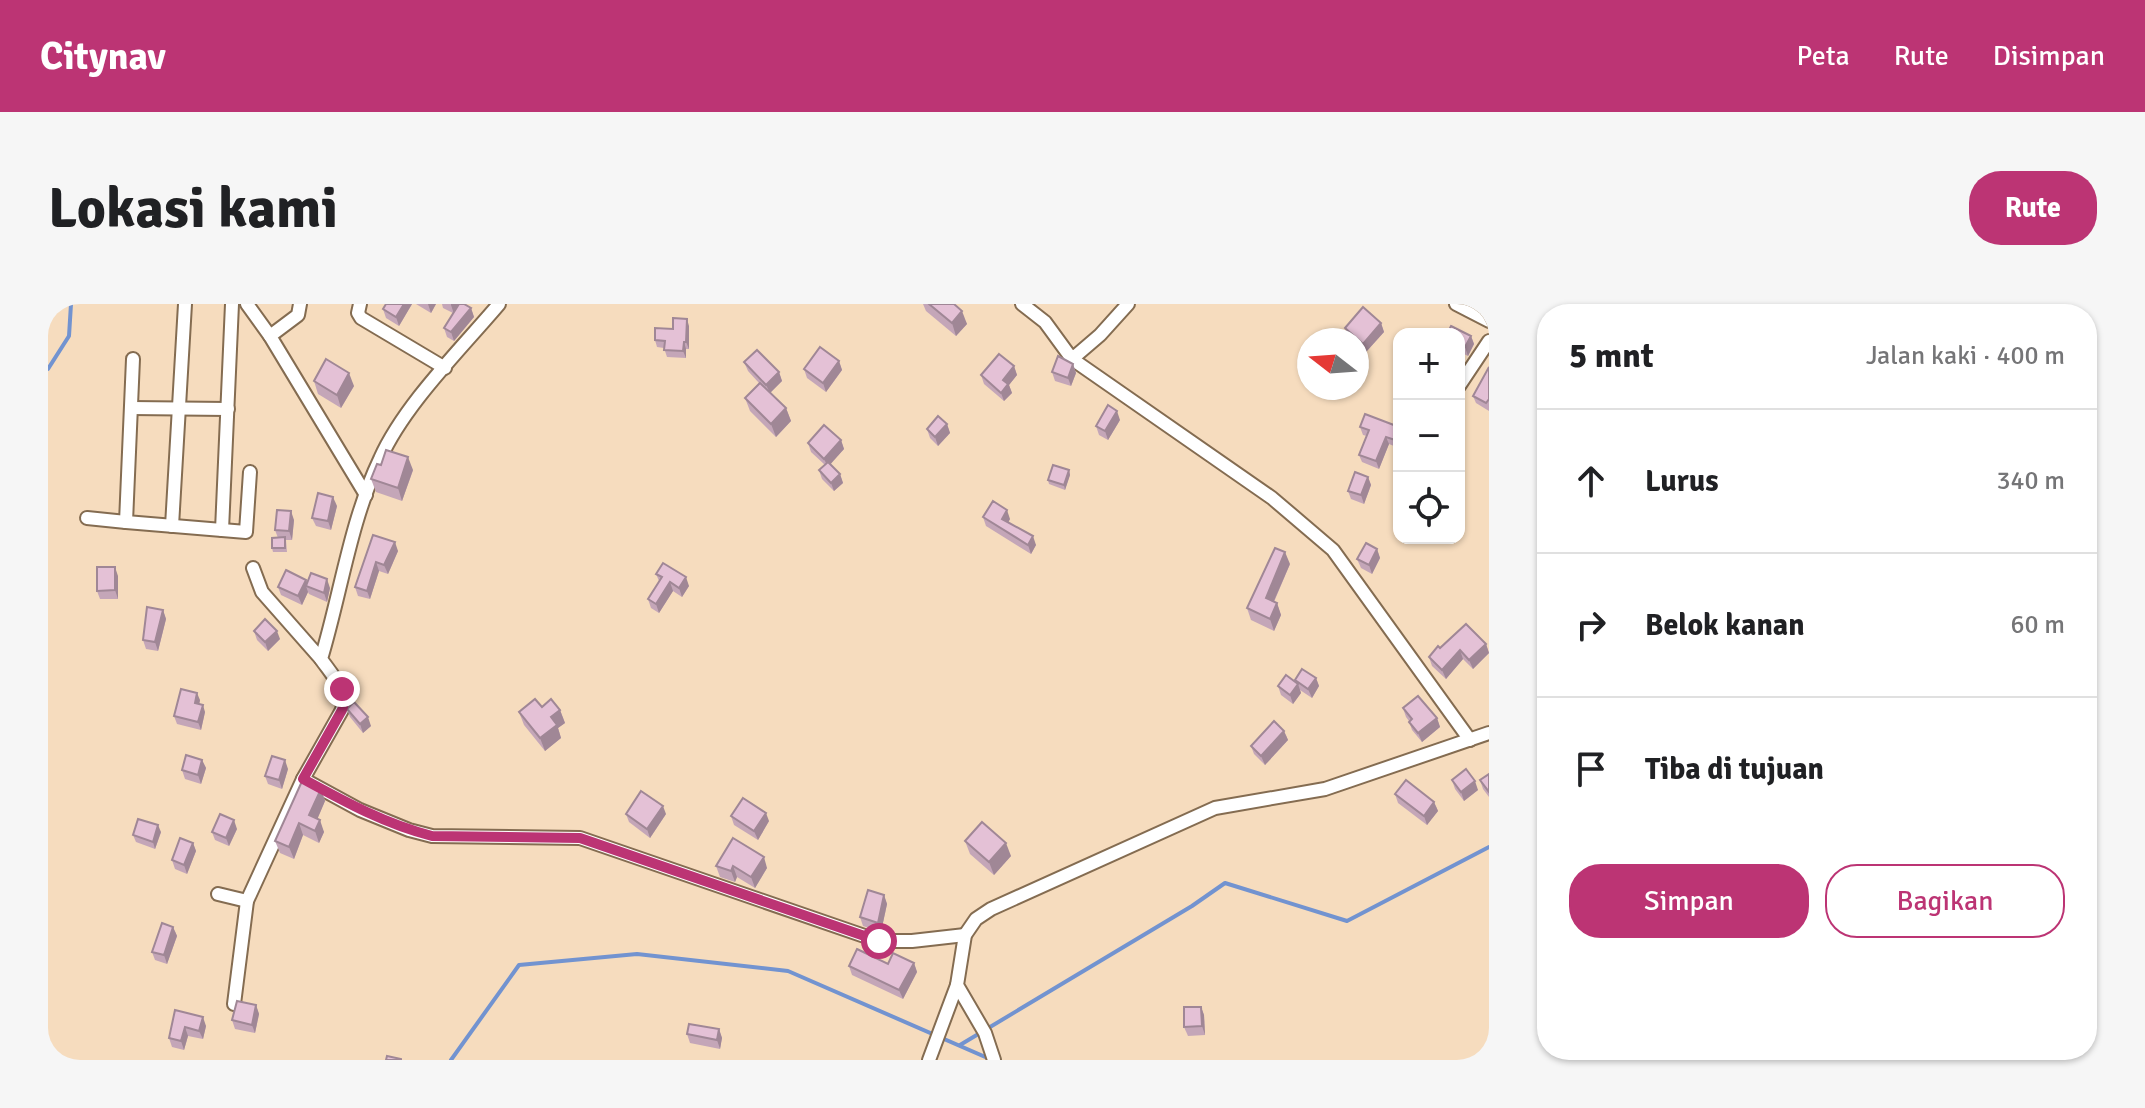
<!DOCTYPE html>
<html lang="id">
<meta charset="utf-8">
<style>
:root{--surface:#fff;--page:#f6f6f6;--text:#202124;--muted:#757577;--line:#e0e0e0;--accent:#bc3474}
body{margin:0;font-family:Signika,sans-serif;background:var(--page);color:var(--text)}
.controls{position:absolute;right:24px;top:24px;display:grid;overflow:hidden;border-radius:16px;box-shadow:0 2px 6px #0004}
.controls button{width:72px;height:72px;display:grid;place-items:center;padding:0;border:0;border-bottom:2px solid var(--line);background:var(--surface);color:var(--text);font:40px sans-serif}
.compass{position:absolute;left:1249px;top:24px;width:72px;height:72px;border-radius:50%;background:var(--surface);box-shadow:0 2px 6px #0004;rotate:287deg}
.stop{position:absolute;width:24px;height:24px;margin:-18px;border:6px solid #bc3474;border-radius:50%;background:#fff}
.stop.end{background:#bc3474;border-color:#fff;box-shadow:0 2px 8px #0008}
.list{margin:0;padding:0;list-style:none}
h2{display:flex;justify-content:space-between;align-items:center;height:104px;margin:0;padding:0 32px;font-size:34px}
h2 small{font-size:26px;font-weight:400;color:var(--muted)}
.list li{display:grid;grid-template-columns:52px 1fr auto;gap:24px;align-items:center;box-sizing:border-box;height:144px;padding:0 32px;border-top:2px solid var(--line)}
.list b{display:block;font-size:30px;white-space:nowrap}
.list em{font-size:26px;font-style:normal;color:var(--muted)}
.actions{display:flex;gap:16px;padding:24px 32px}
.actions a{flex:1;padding:18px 0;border:2px solid var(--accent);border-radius:32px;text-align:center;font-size:28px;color:var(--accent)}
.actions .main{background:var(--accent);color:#fff}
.icon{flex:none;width:44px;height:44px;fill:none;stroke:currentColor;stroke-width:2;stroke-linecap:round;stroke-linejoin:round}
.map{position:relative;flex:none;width:1441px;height:756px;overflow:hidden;border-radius:32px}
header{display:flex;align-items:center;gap:48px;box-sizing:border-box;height:112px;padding:0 40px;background:var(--accent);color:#fff}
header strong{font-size:38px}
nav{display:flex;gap:44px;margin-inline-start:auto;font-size:28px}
.intro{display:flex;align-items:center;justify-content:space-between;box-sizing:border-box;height:192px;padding:0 48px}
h1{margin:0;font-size:56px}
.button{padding:20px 36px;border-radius:32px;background:var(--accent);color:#fff;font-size:28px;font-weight:700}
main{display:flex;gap:48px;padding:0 48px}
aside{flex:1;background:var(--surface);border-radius:32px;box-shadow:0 2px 6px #0004}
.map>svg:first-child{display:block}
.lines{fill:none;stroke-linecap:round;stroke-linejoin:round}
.stream{stroke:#7293d0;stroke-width:4}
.street-casing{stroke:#846c51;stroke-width:16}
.street{stroke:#fff;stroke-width:12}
.wall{fill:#c4a6b8}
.shaded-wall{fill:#a08796}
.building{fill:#e4c1d6;stroke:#a08796;stroke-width:2}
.route{stroke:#bc3474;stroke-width:10}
</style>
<header>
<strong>Citynav</strong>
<nav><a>Peta</a><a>Rute</a><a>Disimpan</a></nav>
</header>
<div class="intro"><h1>Lokasi kami</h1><a class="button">Rute</a></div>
<main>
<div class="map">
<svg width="1441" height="756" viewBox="0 0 1441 756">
<rect width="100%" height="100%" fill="#f6dcbe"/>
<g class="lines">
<g class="stream">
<path d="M0,65L21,32L23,0"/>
<path d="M912,741L1144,602L1177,579L1299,617L1441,543"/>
<path d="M403,756L471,661L589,650L740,667L942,755"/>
</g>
<g class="street-casing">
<g id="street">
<path d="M199,0L222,32"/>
<path d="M252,0L250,11L222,32L318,191"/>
<path d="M312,0L310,9L313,14L397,64"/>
<path d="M451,0C412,46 356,101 332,155C302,218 293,289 273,355C284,371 299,385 294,406L255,475L312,506L361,526L384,532L532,534L831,637H864L917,631"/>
<path d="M974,0L997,18L1024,55L1052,31L1080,0"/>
<path d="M1408,0L1441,17"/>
<path d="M85,55L78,218L198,228L202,168"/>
<path d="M1024,55L1224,194L1285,246L1422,436"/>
<path d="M1411,82L1441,37"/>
<path d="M83,104L180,105"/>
<path d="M39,214L78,218"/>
<path d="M124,222L137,0"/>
<path d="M174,226L184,0"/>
<path d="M205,264L214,288L273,355"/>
<path d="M170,590L199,597"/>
<path d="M186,700L199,597L255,475"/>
<path d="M881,756L909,681"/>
<path d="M946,756L937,729L909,681L917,631L928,615L943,605L1167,504L1277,485L1441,429"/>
</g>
</g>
<use href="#street" class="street"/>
</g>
<g class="wall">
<path d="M338,0H364L351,22L338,14L335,5Z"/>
<path d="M368,0H388L383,9Z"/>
<path d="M394,0H416L423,4L426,13L406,37L399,33L396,24L405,9L395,4Z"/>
<path d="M875,0H906L919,20L908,32L878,7Z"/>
<path d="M1333,19L1336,28L1318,48L1309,40V36H1304L1301,33L1297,24Z"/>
<path d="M641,22V45H638V54L619,53L616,44L609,43L607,36L625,25Z"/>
<path d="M1411,30L1423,32L1426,40L1420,52L1414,49L1411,55Z"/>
<path d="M791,57L794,66L778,88L759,74L756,65Z"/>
<path d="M696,58L731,68L734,77L722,89L738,104L743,117L728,133L702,107L697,94L711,79L700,67Z"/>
<path d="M1025,60L1028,69L1023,82L1007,77L1004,68Z"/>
<path d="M966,62L969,71L961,81L964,89L956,97L936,80L933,71Z"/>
<path d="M1441,63V107L1428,99L1425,92Z"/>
<path d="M266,77L306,82L293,104L270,90Z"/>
<path d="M1072,116L1060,136L1051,131L1048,122Z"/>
<path d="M899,120L902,129L890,142L882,134L879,125Z"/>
<path d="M1312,123H1351V144L1341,140L1331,165L1314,158L1311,151L1319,132L1315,131Z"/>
<path d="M793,136L796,145L782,160L792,170L795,179L786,187L774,175L771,166L777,161L763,148L760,139Z"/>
<path d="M333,161L365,166L354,197L328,188L323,175Z"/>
<path d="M1021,166L1022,171L1017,186L1001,180L1000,176Z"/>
<path d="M1320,173L1323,181L1316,200L1303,195L1300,187Z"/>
<path d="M289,202L283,226L268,222L264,214Z"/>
<path d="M935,213L962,215L960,219L988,241L983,250L938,222Z"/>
<path d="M246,216L244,236H238L239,248H225L224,244L230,234L227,226Z"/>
<path d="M325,231L350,247L340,270L331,267L322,295L310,292L307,283Z"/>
<path d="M1329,245L1332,254L1324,270L1313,264L1309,255Z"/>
<path d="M1242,260L1226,298L1229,299L1233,311L1226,327L1203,316L1199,304Z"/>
<path d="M608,270L641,282L634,293L625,287L611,309L603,304L600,295L611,277Z"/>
<path d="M70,272V295H52L49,287Z"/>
<path d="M258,276L259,278L282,284L279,298L261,290L260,288L254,301L233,291L230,283Z"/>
<path d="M115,306L118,315L110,347L98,345L95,336Z"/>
<path d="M206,327L232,335L220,347L209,336Z"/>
<path d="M1438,340L1441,349L1425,365L1415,355L1398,375L1384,362L1381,353L1392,344Z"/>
<path d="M1268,374L1271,382L1264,394L1252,386L1253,389L1245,400L1233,391L1230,382L1248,379L1247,376Z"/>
<path d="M152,396L151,400L157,408L153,426L129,420L126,412Z"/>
<path d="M494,403L512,406L517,419L510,424L513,434L497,447L476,421L471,408Z"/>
<path d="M1355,404L1389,414L1392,423L1374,438L1364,426L1361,417L1358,413Z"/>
<path d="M299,405L323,422L315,429L302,413Z"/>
<path d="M1236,427L1240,436L1217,461L1206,450L1203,442Z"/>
<path d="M154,456L158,464L153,480L137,475L134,466Z"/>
<path d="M240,465L234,485L220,480L217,472Z"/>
<path d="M1441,470V493L1435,485L1432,476Z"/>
<path d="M1404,476L1430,486L1416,497L1407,485Z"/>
<path d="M273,485L277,497L269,515L276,528L271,539L255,531L246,555L232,549L227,537Z"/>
<path d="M1347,490L1386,498L1390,507L1379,521L1350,499Z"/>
<path d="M578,510H618L602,534L581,518Z"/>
<path d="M683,512L721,517L710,536L686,521Z"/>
<path d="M189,525L181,542L167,536L164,528Z"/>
<path d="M113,528L107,545L88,538L85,531Z"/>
<path d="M917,537L963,552L946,571L922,550Z"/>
<path d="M145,539L148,547L139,570L127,565L124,556Z"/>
<path d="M668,562L719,564L707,584L689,573L687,578L672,573Z"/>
<path d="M836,591L839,600L833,628L815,622L812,613Z"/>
<path d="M125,623L129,632L119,660L107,656L104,648Z"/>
<path d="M866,659L869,668L855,695L804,671L801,662Z"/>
<path d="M208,701L211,710L207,729L187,725L184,716Z"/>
<path d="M1153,703L1156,711L1157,731L1140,732L1136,723Z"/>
<path d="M127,706L158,722L155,735L140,732L136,746L124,743L121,734Z"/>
<path d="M671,725L674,734L672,745L642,739L639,730Z"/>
</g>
<g class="shaded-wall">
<path d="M356,0H364L351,22L348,13Z"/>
<path d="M380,0H388L383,9Z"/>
<path d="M403,0H411L406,10L403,1Z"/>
<path d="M423,4L426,13L406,37L403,28Z"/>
<path d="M914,7L919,20L908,32L904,19Z"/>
<path d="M639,15L641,22V45L638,38Z"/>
<path d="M1333,19L1336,28L1318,48L1315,40Z"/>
<path d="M1423,32L1426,40L1420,52L1417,43Z"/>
<path d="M636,38L638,45V54L635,47Z"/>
<path d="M1411,40L1414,49L1411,55Z"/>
<path d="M791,57L794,66L778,88L775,79Z"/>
<path d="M1025,60L1028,69L1023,82L1020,74Z"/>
<path d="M966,62L969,71L961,81L964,89L956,97L953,89L955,76Z"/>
<path d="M731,68L734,77L722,89L718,81Z"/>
<path d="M301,69L306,82L293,104L289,91Z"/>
<path d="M738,104L743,117L728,133L723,120Z"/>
<path d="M1069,107L1072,116L1060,136L1057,127Z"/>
<path d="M899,120L902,129L890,142L887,133Z"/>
<path d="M1338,133L1341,140L1331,165L1328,157Z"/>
<path d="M793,136L796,145L780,163L776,155Z"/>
<path d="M360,153L365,166L354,197L350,184Z"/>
<path d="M1021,166L1022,171L1017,186L1016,181Z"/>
<path d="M792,170L795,179L786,187L783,179Z"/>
<path d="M1320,173L1323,181L1316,200L1313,191Z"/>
<path d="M285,193L289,202L283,226L280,217Z"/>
<path d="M959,206L962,215L957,224L954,215Z"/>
<path d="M243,207L246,216L244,236L241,227Z"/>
<path d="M985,232L988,241L983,250L980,241Z"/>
<path d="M347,238L350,247L340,270L336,261Z"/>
<path d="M1329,245L1332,254L1324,270L1321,261Z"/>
<path d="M1237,248L1242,260L1222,306L1218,294Z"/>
<path d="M328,258L331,267L322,295L319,287Z"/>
<path d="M67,263L70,272V295L67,286Z"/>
<path d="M638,273L641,282L634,293L631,284Z"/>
<path d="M279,275L282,284L279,298L276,289Z"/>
<path d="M258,276L261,283L258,282L260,288L254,301L250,292Z"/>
<path d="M622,278L625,287L611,309L608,300Z"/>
<path d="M1229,299L1233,311L1226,327L1222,315Z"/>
<path d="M115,306L118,315L110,347L107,338Z"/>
<path d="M229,327L232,335L220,347L217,338Z"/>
<path d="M1438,340L1441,349L1425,365L1421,356Z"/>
<path d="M1412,346L1415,355L1398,375L1394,366Z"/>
<path d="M1268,374L1271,382L1264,394L1260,385Z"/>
<path d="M1250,380L1253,389L1245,400L1242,391Z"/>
<path d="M149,389L152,396L150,406L147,399Z"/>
<path d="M155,401L157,408L153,426L150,418Z"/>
<path d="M512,406L517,419L510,424L513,434L497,447L492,434L503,413Z"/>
<path d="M320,413L323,422L315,429L312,420Z"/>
<path d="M1389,414L1392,423L1374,438L1370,429Z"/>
<path d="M1236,427L1240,436L1217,461L1213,452Z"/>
<path d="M154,456L158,464L153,480L150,471Z"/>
<path d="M237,456L240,465L234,485L231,476Z"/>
<path d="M1427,477L1430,486L1416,497L1413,488Z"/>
<path d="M273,485L277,497L266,523L261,511Z"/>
<path d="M1386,498L1390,507L1379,521L1376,512Z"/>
<path d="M615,502L618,510L602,534L599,525Z"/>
<path d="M718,509L721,517L710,536L706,527Z"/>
<path d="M186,516L189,525L181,542L178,534Z"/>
<path d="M272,516L276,528L271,539L267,527Z"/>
<path d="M251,519L255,531L246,555L241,543Z"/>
<path d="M110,521L113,528L107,545L105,538Z"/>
<path d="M145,539L148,547L139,570L136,561Z"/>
<path d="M958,539L963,552L946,571L941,558Z"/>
<path d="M716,553L719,564L707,584L703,573Z"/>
<path d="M685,562L689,573L687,578L683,567Z"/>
<path d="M836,591L839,600L833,628L830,619Z"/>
<path d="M125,623L129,632L119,660L116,651Z"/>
<path d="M866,659L869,668L855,695L851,686Z"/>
<path d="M208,701L211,710L207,729L204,721Z"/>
<path d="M1153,703L1156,711L1157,731L1154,722Z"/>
<path d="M155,713L158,722L155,735L151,727Z"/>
<path d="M137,723L140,732L136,746L133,737Z"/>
<path d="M671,725L674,734L672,745L669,736Z"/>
</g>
<g class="building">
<path d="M338,0H356L348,13L335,5Z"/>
<path d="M411,0H416L423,4L403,28L396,24Z"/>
<path d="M881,0H906L914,7L904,19Z"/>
<path d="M1315,3L1333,19L1315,40L1297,24Z"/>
<path d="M625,14L639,15L638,38H636L635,47L616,46L617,37L607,36V24L625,25Z"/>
<path d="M1403,22L1423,32L1417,43L1411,40V30H1399Z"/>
<path d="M772,43L791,57L775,79L756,65Z"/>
<path d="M709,46L731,68L718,81L696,58Z"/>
<path d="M951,50L966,62L955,76L960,80L953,89L933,71Z"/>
<path d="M1010,52L1025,60L1020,74L1004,68Z"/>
<path d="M278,55L301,69L289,91L266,77Z"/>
<path d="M1441,63V95L1438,99L1425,92Z"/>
<path d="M712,79L738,104L723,120L697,94Z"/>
<path d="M1060,101L1069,107L1057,127L1048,122Z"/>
<path d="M1317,110L1351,123L1350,137L1338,133L1328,157L1311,151L1321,126L1312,123Z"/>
<path d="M890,112L899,120L887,133L879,125Z"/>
<path d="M776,121L793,136L776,155L760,139Z"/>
<path d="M338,146L360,153L350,184L323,175L329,160L333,161Z"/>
<path d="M780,158L792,170L783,179L771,166Z"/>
<path d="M1005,161L1021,166L1016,181L1000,176Z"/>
<path d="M1307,168L1320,173L1313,191L1300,187Z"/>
<path d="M270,189L285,193L280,217L264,214Z"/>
<path d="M945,197L959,206L954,215L985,232L980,241L935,213Z"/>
<path d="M229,206L243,207L241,227L227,226Z"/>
<path d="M325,231L347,238L336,261L328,258L319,287L307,283Z"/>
<path d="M237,233V244H224V234Z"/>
<path d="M1318,239L1329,245L1321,261L1309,255Z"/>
<path d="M1227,244L1237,248L1218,294L1229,299L1222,315L1199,304Z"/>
<path d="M615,259L638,273L631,284L622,278L608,300L600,295L614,273L608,270Z"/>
<path d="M49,263H67V286L49,287Z"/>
<path d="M238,266L258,276L250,292L230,283Z"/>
<path d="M263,269L279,275L276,289L258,282Z"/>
<path d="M99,303L115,306L107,338L95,336Z"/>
<path d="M217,315L229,327L217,338L206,327Z"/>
<path d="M1418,320L1438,340L1421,356L1412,346L1394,366L1381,353L1390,342L1392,344Z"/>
<path d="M1254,365L1268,374L1260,385L1247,376Z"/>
<path d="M1238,371L1250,380L1242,391L1230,382Z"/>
<path d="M133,385L149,389L147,399L155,401L150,418L126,412Z"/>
<path d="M1370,392L1389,414L1370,429L1361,418L1364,415L1355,404Z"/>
<path d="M487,395L494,403L503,395L512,406L503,413L509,421L492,434L471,408Z"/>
<path d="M306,398L320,413L312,420L299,405Z"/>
<path d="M1226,417L1236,427L1213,452L1203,442Z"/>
<path d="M138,451L154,456L150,471L134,466Z"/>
<path d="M224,452L237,456L231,476L217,472Z"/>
<path d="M1418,465L1427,477L1413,488L1404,476Z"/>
<path d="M1441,470V488L1432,476Z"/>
<path d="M255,475L273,485L261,511L272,516L267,527L251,519L241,543L227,537Z"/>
<path d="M1358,476L1386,498L1376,512L1347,490Z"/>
<path d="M593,487L615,502L599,525L578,510Z"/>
<path d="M695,494L718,509L706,527L683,512Z"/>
<path d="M172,510L186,516L178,534L164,528Z"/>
<path d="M90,515L110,521L105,538L85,531Z"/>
<path d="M934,518L958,539L941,558L917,537Z"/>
<path d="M132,534L145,539L136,561L124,556Z"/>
<path d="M685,534L716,553L703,573L685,562L683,567L668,562Z"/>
<path d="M820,586L836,591L830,619L812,613Z"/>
<path d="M114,619L125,623L116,651L104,648Z"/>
<path d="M809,645L840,660L845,649L866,659L851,686L801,662Z"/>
<path d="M189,697L208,701L204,721L184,716Z"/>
<path d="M1136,703H1153L1154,722L1136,723Z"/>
<path d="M127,706L155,713L151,727L137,723L133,737L121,734Z"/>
<path d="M641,720L671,725L669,736L639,730Z"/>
<path d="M339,752L353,755V756H338Z"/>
</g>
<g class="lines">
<path class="route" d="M294,385L297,396L294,406L255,475C297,498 337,520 384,532L532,534L831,637"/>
</g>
</svg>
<div class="controls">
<button>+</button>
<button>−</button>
<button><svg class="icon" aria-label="locate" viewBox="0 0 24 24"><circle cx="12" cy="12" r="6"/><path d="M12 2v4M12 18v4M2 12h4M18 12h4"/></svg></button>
</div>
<svg class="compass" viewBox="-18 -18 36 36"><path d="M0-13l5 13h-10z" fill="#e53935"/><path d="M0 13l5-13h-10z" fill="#757577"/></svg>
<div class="stop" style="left:831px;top:637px"></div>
<div class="stop end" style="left:294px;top:385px"></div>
</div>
<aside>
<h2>5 mnt<small>Jalan kaki · 400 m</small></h2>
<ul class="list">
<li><svg class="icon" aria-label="ahead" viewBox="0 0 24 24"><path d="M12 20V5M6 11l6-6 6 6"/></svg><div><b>Lurus</b></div><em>340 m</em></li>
<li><svg class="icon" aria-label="right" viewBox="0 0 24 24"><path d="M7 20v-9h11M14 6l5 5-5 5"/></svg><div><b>Belok kanan</b></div><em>60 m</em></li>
<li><svg class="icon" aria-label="arrive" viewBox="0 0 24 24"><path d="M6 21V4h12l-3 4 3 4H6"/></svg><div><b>Tiba di tujuan</b></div></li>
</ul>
<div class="actions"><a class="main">Simpan</a><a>Bagikan</a></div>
</aside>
</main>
